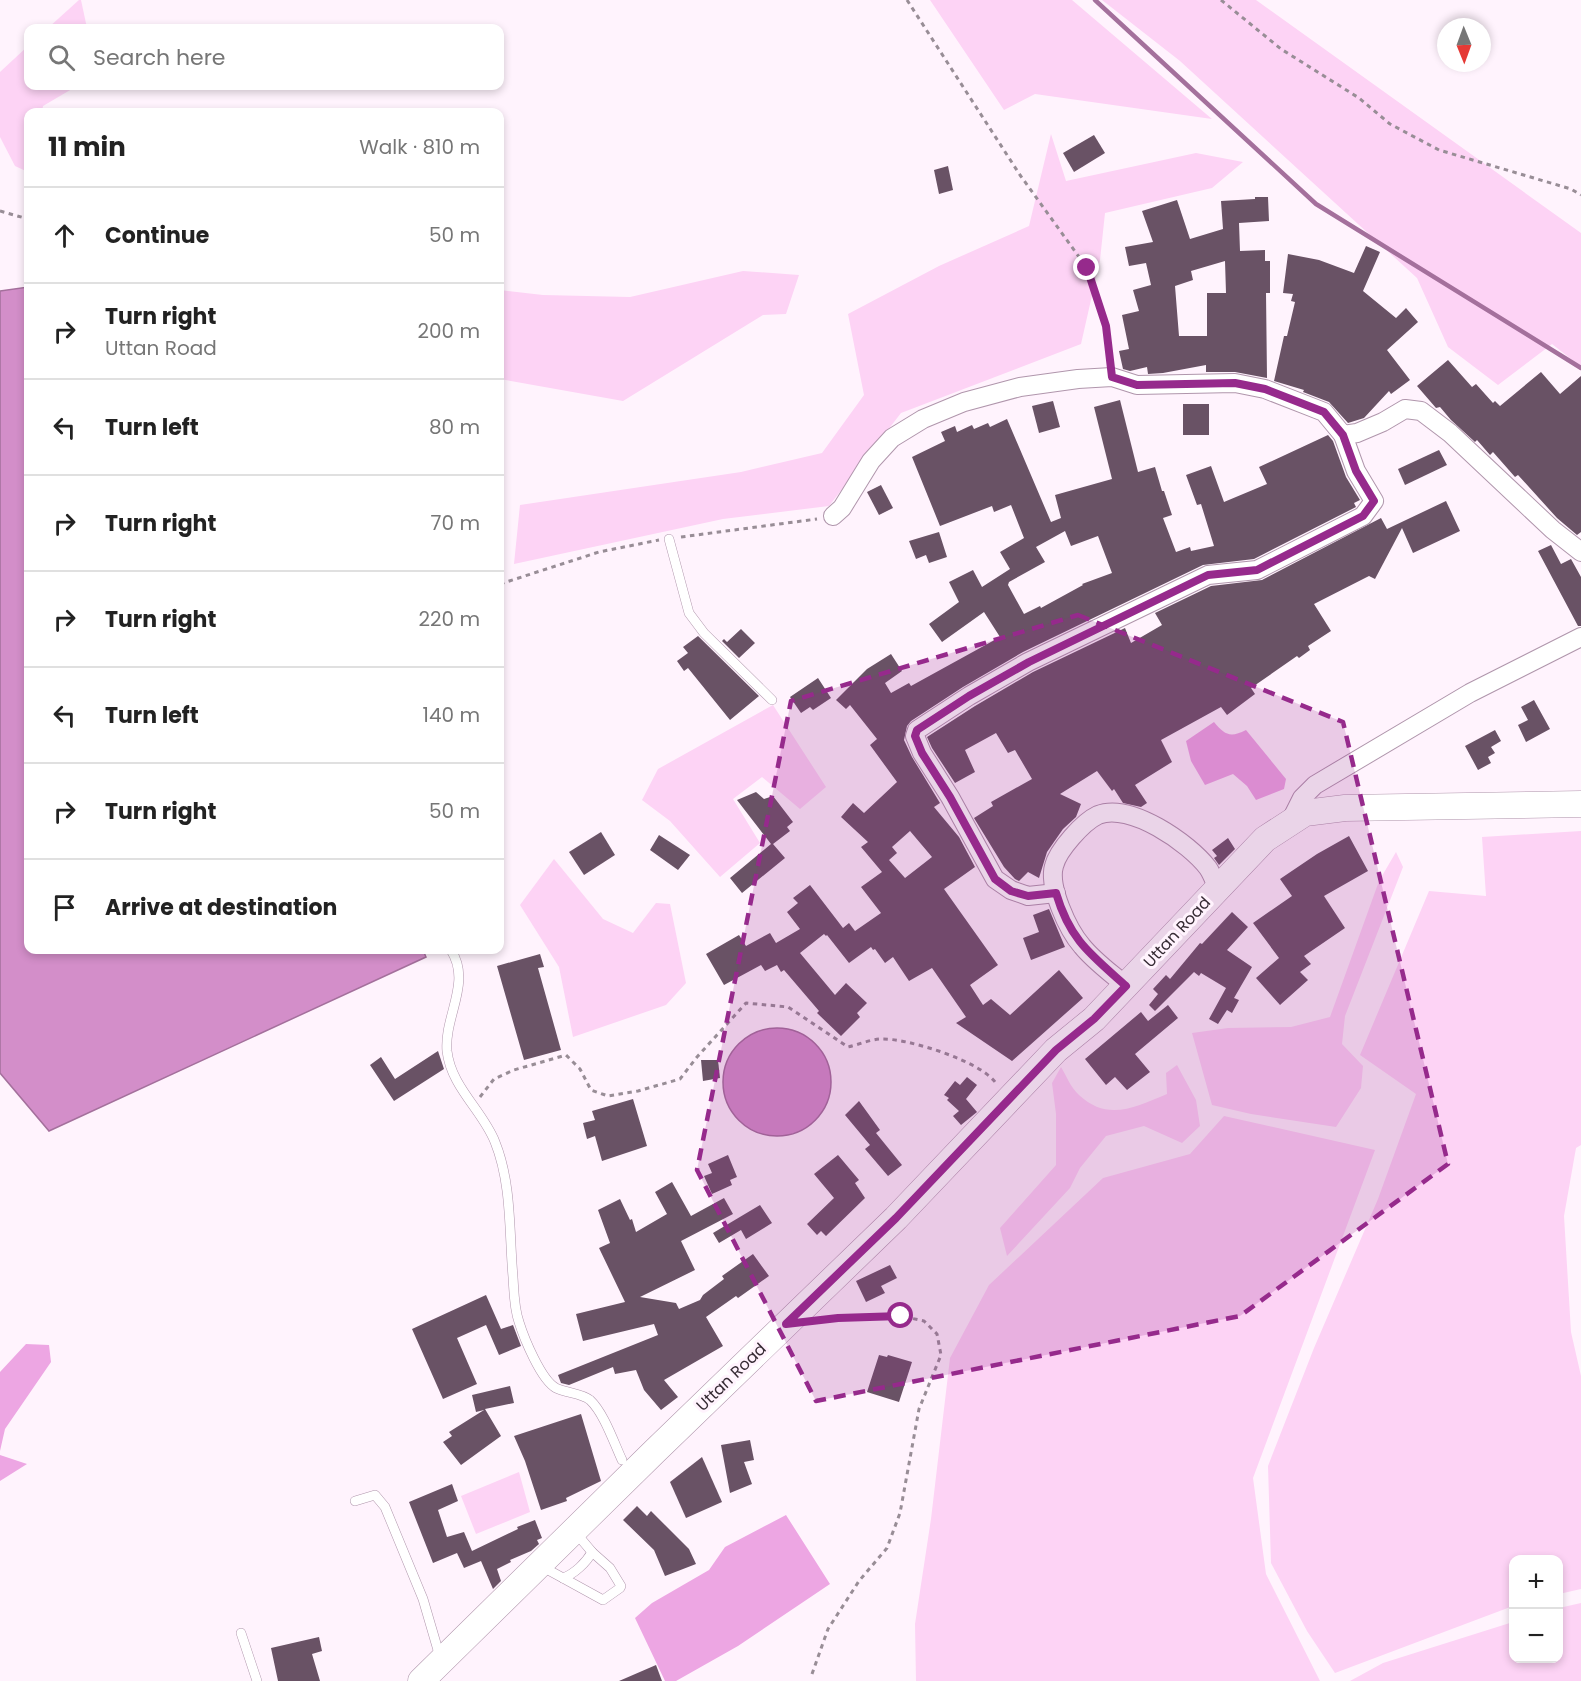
<!DOCTYPE html>
<meta charset="utf-8">
<style>
:root{--surface:#fff;--page:#f2f2f2;--text:#222;--muted:#767676;--line:#e0e0e0}
body{margin:0;font-family:Poppins,sans-serif;background:var(--page);color:var(--text)}
.controls{position:absolute;right:18px;bottom:18px;display:grid;overflow:hidden;border-radius:12px;box-shadow:0 3px 9px #0003}
.controls button{width:54px;height:54px;display:grid;place-items:center;padding:0;border:0;border-bottom:2px solid var(--line);background:var(--surface);color:var(--text);font:30px sans-serif}
.compass{position:absolute;left:1437px;top:18px;width:54px;height:54px;border-radius:50%;background:var(--surface);box-shadow:0 3px 9px #0003;rotate:179deg}
.stop{position:absolute;width:18px;height:18px;margin:-14px;border:4px solid #962a8c;border-radius:50%;background:#fff}
.stop.end{background:#962a8c;border-color:#fff;box-shadow:0 2px 6px #0008}
.list{margin:0;padding:0;list-style:none}
h2{display:flex;justify-content:space-between;align-items:center;height:78px;margin:0;padding:0 24px;font-size:26px}
h2 small{font-size:20px;font-weight:400;color:var(--muted)}
.list li{display:grid;grid-template-columns:39px 1fr auto;gap:18px;align-items:center;box-sizing:border-box;height:96px;padding:0 24px;border-top:2px solid var(--line)}
.list b{display:block;font-size:22px;white-space:nowrap}
.list p{margin:0;font-size:20px;white-space:nowrap;color:var(--muted)}
.list em{font-size:20px;font-style:normal;color:var(--muted)}
.icon{flex:none;width:33px;height:33px;fill:none;stroke:currentColor;stroke-width:2;stroke-linecap:round;stroke-linejoin:round}
.map{position:relative;flex:none;width:1581px;height:1681px;overflow:hidden}
.search{position:absolute;background:var(--surface);box-shadow:0 3px 9px #0003;left:24px;top:24px;width:480px;height:66px;display:flex;align-items:center;gap:15px;box-sizing:border-box;padding:0 21px;border-radius:12px;color:var(--muted);font-size:22px}
.panel{position:absolute;background:var(--surface);box-shadow:0 3px 9px #0003;left:24px;top:108px;width:480px;height:846px;border-radius:12px}
.map>svg:first-child{display:block}
.green{fill:#fdd3f5}
.forest{fill:#eda6e3}
.water{fill:#d38ec9;stroke:#a4709c;stroke-width:1.5}
.lines{fill:none;stroke-linecap:round;stroke-linejoin:round}
.stream{stroke:#a4709c;stroke-width:4.5}
.building{fill:#695265;fill-rule:evenodd}
.lane-casing{stroke:#b096ac;stroke-width:10}
.street-casing{stroke:#b096ac;stroke-width:20}
.secondary-casing{stroke:#b096ac;stroke-width:27}
.path{stroke:#988d96;stroke-width:3;stroke-dasharray:4.5 4.5;stroke-linecap:butt}
.lane{stroke:#fff;stroke-width:9}
.street{stroke:#fff;stroke-width:18}
.secondary{stroke:#fff;stroke-width:26}
.route{stroke:#962a8c;stroke-width:8}
.marked{fill:#962a8c;fill-opacity:0.2;stroke:#962a8c;stroke-width:4.5;stroke-dasharray:12 8;stroke-linejoin:round}
.labels{text-anchor:middle;dominant-baseline:central;stroke-width:6;stroke-linejoin:round;paint-order:stroke}
.street-label{font-size:16px;fill:#362b34;stroke:#fff3fd}
</style>
<div class="map">
<svg width="1581" height="1681" viewBox="0 0 1581 1681">
<rect width="100%" height="100%" fill="#fff3fd"/>
<g class="green">
<path d="M79,0H81L87,28H48Z"/>
<path d="M930,0H1072L1212,119L1035,94L1004,110Z"/>
<path d="M1102,0H1256L1581,233V367L1552,344L1498,385L1448,347L1417,278L1180,61Z"/>
<path d="M28,46V86H77L43,106L42,112H28V172L15,166L0,137V72Z"/>
<path d="M1051,134L1066,181L1196,153L1243,162L1212,188L1105,213L1100,260L1081,344L901,413L829,506L723,519L514,564L520,505L741,472L822,453L864,395L848,314L939,266L1029,226Z"/>
<path d="M743,271L799,275L786,314L763,315L623,401L500,379V290L543,295L630,297Z"/>
<path d="M773,705L826,787L800,809L762,777L733,799L760,843L720,877L670,821L642,800L658,769Z"/>
<path d="M1581,831V1145L1576,1148L1564,1216L1571,1332L1581,1376V1589L1559,1594L1558,1560H1514L1513,1606L1335,1673L1307,1631L1271,1563L1268,1466L1314,1348L1378,1199L1416,1094L1360,1055L1429,891L1486,896L1482,837Z"/>
<path d="M1396,852L1403,867L1345,1016L1342,1044L1363,1066L1361,1088L1336,1127L1251,1114L1212,1105L1192,1033L1228,1028L1291,1027L1330,1017L1379,881Z"/>
<path d="M554,859L603,919L633,933L656,903L670,904L686,983L666,1005L573,1037L559,967L520,905Z"/>
<path d="M1177,1065L1196,1100L1200,1126L1182,1143L1144,1126L1106,1136L1080,1168L1070,1188L1007,1256L1000,1228L1056,1165V1114L1052,1083L1061,1067C1066,1075 1071,1088 1079,1095C1108,1122 1135,1107 1167,1094L1166,1073Z"/>
<path d="M1224,1116L1375,1150L1253,1478L1266,1574L1320,1681H916L915,1624L931,1519L950,1358L989,1285L1103,1178L1190,1154Z"/>
<path d="M519,1472L530,1512L476,1534L461,1496Z"/>
<path d="M1581,1603V1681H1350L1383,1663L1513,1622L1514,1658H1558L1559,1608Z"/>
</g>
<g class="forest">
<path d="M1214,722C1225,735 1230,738 1246,730L1286,779L1284,789L1256,800L1247,786L1233,774L1205,785L1191,761L1186,741Z"/>
<path d="M26,1344L49,1345L51,1362L5,1429L0,1451V1372Z"/>
<path d="M0,1455L27,1464L0,1481Z"/>
<path d="M786,1515L830,1584L738,1646L676,1681H665L635,1618L652,1603L709,1570L725,1547Z"/>
</g>
<g class="water">
<path d="M28,287V950H423L426,957L49,1131L0,1073V291Z"/>
<circle cx="777" cy="1082" r="54"/>
</g>
<g class="lines">
<path class="stream" d="M1095,0L1316,204L1581,368"/>
</g>
<g class="building">
<path d="M1094,135L1105,153L1074,172L1063,153Z"/>
<path d="M948,166L953,190L939,194L934,170Z"/>
<path d="M1255,197H1268L1269,221L1239,223L1240,251L1265,250V261H1270V293H1266L1267,378L1235,372H1206V365L1163,373L1148,374L1147,367L1130,371L1123,369L1119,351L1129,349L1122,315L1139,311L1133,290L1151,285L1146,263L1129,266L1125,247L1153,242L1142,211L1177,200L1190,239L1223,229L1221,201L1255,199ZM1225,261L1226,293H1207V336H1179L1175,286L1193,280L1191,271Z"/>
<path d="M1366,246L1380,252L1363,291L1396,318L1406,308L1418,322L1387,350L1410,380L1391,394L1389,391L1364,418L1348,423L1329,402L1303,392L1304,390L1274,381L1284,336H1287L1295,302L1291,301L1293,294L1283,293L1288,254L1319,260L1354,273Z"/>
<path d="M1448,360L1472,387L1476,384L1493,403L1495,401L1500,406L1541,372L1560,394L1581,376V532L1577,535L1557,518L1518,475L1515,477L1493,452L1490,455L1477,440L1475,442L1451,420L1440,407L1436,408L1417,386Z"/>
<path d="M1120,400L1138,472L1155,467L1162,491H1164L1172,515L1163,518L1176,552L1190,547L1191,551L1214,546L1201,504L1197,505L1186,475L1211,466L1224,502L1267,484L1259,467L1328,435L1333,441L1346,477L1360,500L1354,503L1356,507L1254,559L1203,565L1023,652L963,687L911,721L907,726L904,740L912,757L940,803L934,807L959,837L975,867L944,889L998,965L970,985L983,1005L991,999L1010,1015L1059,970L1083,998L1012,1061L956,1023L966,1017L932,968L909,981L893,957L885,963L875,949L873,950L871,947L849,963L827,935L826,936L824,934L800,953L835,995L846,983L867,1003L857,1013L860,1017L841,1036L817,1013L819,1011L784,970L781,972L777,965L765,971L761,965L724,985L706,954L739,935L746,946L770,933L776,943L800,929L787,912L798,903L793,898L810,885L843,928L849,923L855,931L881,913L861,887L882,872L861,847L868,842L841,817L853,803L864,813L897,782L870,745L877,739L850,705L846,709L836,700L867,669L891,654L902,671L885,683L891,693L909,683L911,686L1000,637L984,612L942,642L929,624L959,602L949,582L973,570L982,587L1010,569L1000,552L1024,538L1011,505L994,512L992,506L940,526L912,457L945,441L941,432L955,426L957,432L972,425L974,429L988,423L990,427L1007,419L1051,522L1061,518L1055,495L1112,479L1094,407ZM1065,531L1071,546L1098,536L1112,573L1082,584L1083,585L1041,608L1040,606L1024,614L1008,585L1009,582L1045,562L1036,547ZM910,831L932,857L905,878L889,860L897,853L892,847Z"/>
<path d="M1053,401L1060,427L1039,433L1032,406Z"/>
<rect x="1183" y="404" width="26" height="31"/>
<path d="M1439,450L1447,465L1405,485L1398,469Z"/>
<path d="M881,485L893,508L879,515L867,492Z"/>
<path d="M1446,501L1460,531L1413,553L1402,528L1375,579L1369,576L1314,604L1331,631L1308,646L1310,650L1299,658L1297,656L1251,688L1255,694L1227,715L1221,707L1161,740L1172,762L1135,785L1147,803L1141,807L1123,803L1114,789L1112,791L1097,771L1060,794L1081,804L1076,817L1063,829L1047,852L1039,878L1028,872L1019,881L1015,879L1004,867L974,818L993,806L991,802L1032,779L1015,750L1008,753L996,733L965,750L975,772L955,783L932,748L927,737L975,706L1033,672L1125,628L1131,643L1162,625L1155,613L1211,586L1262,580L1381,518L1387,529Z"/>
<path d="M939,532L947,557L929,563L926,555L916,559L909,541Z"/>
<path d="M1551,545L1561,564L1571,559L1581,577V626H1578L1538,551Z"/>
<path d="M741,629L755,643L739,658L722,641L724,639L727,642Z"/>
<path d="M698,636L759,696L730,720L688,668L684,671L677,661L688,653L683,647Z"/>
<path d="M818,678L831,698L813,710L810,707L801,713L790,697Z"/>
<path d="M1534,700L1550,729L1526,742L1518,725L1528,720L1521,707Z"/>
<path d="M1495,730L1501,741L1491,747L1495,753L1488,757L1491,763L1478,770L1465,746Z"/>
<path d="M756,792L764,799L773,796L793,822L787,827L790,831L773,844L785,858L742,893L730,878L771,844L737,800Z"/>
<path d="M601,832L615,855L584,875L569,852Z"/>
<path d="M659,835L690,855L678,870L650,850Z"/>
<path d="M1349,836L1368,871L1324,896L1345,928L1304,956L1311,964L1300,972L1308,980L1280,1005L1256,978L1279,958L1253,923L1292,896L1280,879L1317,854Z"/>
<path d="M1228,838L1235,849L1219,865L1214,858L1217,856L1212,850Z"/>
<path d="M1049,909L1065,947L1031,960L1023,938L1039,932L1033,915Z"/>
<path d="M1232,912L1248,927L1227,950L1252,967L1234,998L1239,1000L1232,1013L1227,1010L1218,1024L1209,1019L1226,988L1201,973L1199,976L1194,972L1155,1011L1149,1005L1158,994L1153,989L1166,975L1170,979L1200,943L1202,944Z"/>
<path d="M540,954L544,967L538,968L561,1050L524,1060L497,966Z"/>
<path d="M1168,1005L1178,1018L1135,1054L1150,1072L1127,1090L1115,1077L1106,1085L1085,1059L1141,1012L1148,1021Z"/>
<path d="M438,1051L444,1069L394,1101L370,1065L381,1057L395,1079Z"/>
<path d="M701,1060H718L720,1078L703,1081Z"/>
<path d="M967,1077L977,1085L966,1099L977,1112L961,1125L953,1116L959,1111L947,1100L949,1098L944,1095L955,1081L960,1085Z"/>
<path d="M633,1099L647,1146L602,1161L595,1136L587,1139L583,1123L595,1120L592,1111Z"/>
<path d="M859,1101L880,1130L876,1133L902,1165L888,1176L865,1149L870,1145L845,1115Z"/>
<path d="M728,1155L737,1177L730,1180L732,1185L712,1194L704,1176L712,1173L708,1164Z"/>
<path d="M838,1155L859,1180L855,1183L865,1198L826,1236L821,1231L817,1235L807,1224L834,1198L814,1174Z"/>
<path d="M672,1182L691,1216L724,1198L733,1214L681,1241L695,1270L640,1297L676,1303L679,1309L700,1300L703,1295L724,1279L722,1276L753,1254L769,1276L738,1298L736,1296L706,1317L723,1346L664,1380L678,1397L661,1410L644,1390L636,1370L615,1374L613,1367L569,1385L561,1383L558,1375L658,1335L654,1324L583,1341L576,1314L625,1302L599,1248L610,1243L598,1210L620,1199L630,1220L632,1219L636,1232L667,1214L655,1192Z"/>
<path d="M760,1205L772,1223L746,1239L741,1230L719,1243L713,1233Z"/>
<path d="M890,1265L897,1278L881,1286L885,1293L866,1302L856,1281Z"/>
<path d="M486,1295L501,1329L513,1325L521,1346L499,1355L486,1325L457,1338L477,1384L443,1399L412,1329Z"/>
<path d="M879,1355L887,1357L888,1355L912,1362L899,1402L867,1392Z"/>
<path d="M510,1386L514,1403L485,1409L501,1436L461,1465L443,1442L452,1436L449,1432L484,1410L476,1412L472,1395Z"/>
<path d="M581,1414L601,1481L566,1498L567,1501L541,1510L525,1461L514,1436Z"/>
<path d="M750,1440L754,1460L744,1462L752,1484L730,1493L721,1445Z"/>
<path d="M702,1457L722,1502L686,1518L670,1482Z"/>
<path d="M452,1484L458,1501L438,1510L447,1537L464,1532L472,1551L518,1529L517,1527L535,1520L542,1538L537,1540L539,1544L531,1551L510,1560L511,1562L497,1569L501,1581L493,1589L481,1561L464,1568L457,1553L433,1563L409,1502Z"/>
<path d="M637,1506L647,1516L651,1511L689,1549L696,1564L665,1576L654,1550L623,1520Z"/>
<path d="M319,1637L322,1651L312,1654L320,1681H278L271,1648Z"/>
<path d="M656,1665L662,1681H619Z"/>
</g>
<g class="lines">
<g class="lane-casing">
<g id="lane">
<path d="M669,539L689,613L704,633L772,700"/>
<path d="M451,950C472,983 444,1016 447,1051C451,1087 483,1111 495,1142C512,1184 509,1233 513,1277C514,1292 514,1308 519,1322C524,1338 541,1380 556,1388C566,1393 582,1393 590,1400C604,1413 614,1443 622,1460"/>
<path d="M355,1501L375,1495L385,1507L423,1599L440,1657"/>
<path d="M541,1566L563,1578C574,1574 586,1563 592,1552L576,1533"/>
<path d="M563,1578L603,1600L620,1588L621,1586L610,1568L592,1552"/>
<path d="M241,1633L257,1681"/>
</g>
</g>
<g class="street-casing">
<g id="street">
<path d="M833,516L842,508L871,461L892,438L923,419L964,402L1020,387L1078,379L1112,377L1137,385L1235,383L1265,389L1324,412L1343,435L1357,433L1383,422L1405,409L1421,411L1450,433L1553,530L1581,552"/>
<path d="M1290,822L1302,798L1315,785L1470,693L1581,637"/>
<path d="M1056,893L1028,896L1011,890L995,879L950,797L922,753L915,736L917,730L969,696L1028,662L1208,575L1257,570L1363,516L1374,501L1356,471L1343,435"/>
<path d="M1126,986C1111,973 1094,961 1082,946C1068,930 1048,887 1054,866C1058,850 1083,822 1098,815C1130,802 1189,843 1208,868C1212,874 1215,882 1218,889"/>
</g>
</g>
<g class="secondary-casing">
<path id="secondary" d="M421,1681L654,1452L896,1218L1056,1050L1094,1019L1265,839L1305,813L1345,808L1581,804"/>
</g>
<g class="path">
<path d="M907,0L1020,175L1087,268L1106,326L1110,360"/>
<path d="M1221,0L1281,49L1359,98L1390,124L1439,150L1571,189L1581,195"/>
<path d="M0,211L28,219"/>
<path d="M681,537L817,519"/>
<path d="M500,584L599,552L659,540"/>
<path d="M480,1097L494,1079L514,1070L566,1055L580,1069L591,1090L608,1096L638,1091L680,1079L697,1057L746,1003L788,1007L848,1047C857,1045 869,1040 879,1039C905,1037 985,1062 997,1085"/>
<path d="M812,1674L828,1629L859,1581L887,1548L900,1513L919,1409L941,1355L937,1334L924,1321L901,1316L820,1320"/>
</g>
<use href="#lane" class="lane"/>
<use href="#street" class="street"/>
<use href="#secondary" class="secondary"/>
</g>
<g class="lines">
<path class="route" d="M901,1316L838,1318L786,1324L896,1218L1056,1050L1094,1019L1126,986C1090,954 1070,940 1056,893L1028,896L1011,891L995,879L950,797L922,753L915,736L917,730L969,696L1029,662L1208,575L1257,570L1363,516L1374,501L1356,471L1343,435L1324,412L1265,389L1235,383L1137,385L1112,377L1106,326L1087,268"/>
</g>
<path class="marked" d="M1078,615L1343,722L1448,1164L1240,1316L816,1401L697,1170L791,701Z"/>
<g class="labels">
<g class="street-label">
<text transform="translate(1177 932) rotate(-47)">Uttan Road</text>
<text transform="translate(731 1377) rotate(-44)">Uttan Road</text>
</g>
</g>
</svg>
<div class="controls">
<button>+</button>
<button>−</button>
</div>
<svg class="compass" viewBox="-18 -18 36 36"><path d="M0-13l5 13h-10z" fill="#e53935"/><path d="M0 13l5-13h-10z" fill="#767676"/></svg>
<div class="stop" style="left:901px;top:1316px"></div>
<div class="stop end" style="left:1087px;top:268px"></div>
<div class="search"><svg class="icon" aria-label="search" viewBox="0 0 24 24"><circle cx="10" cy="10" r="6"/><path d="M15 15l6 6"/></svg>Search here</div>
<section class="panel">
<h2>11 min<small>Walk · 810 m</small></h2>
<ul class="list">
<li><svg class="icon" aria-label="ahead" viewBox="0 0 24 24"><path d="M12 20V5M6 11l6-6 6 6"/></svg><div><b>Continue</b></div><em>50 m</em></li>
<li><svg class="icon" aria-label="right" viewBox="0 0 24 24"><path d="M7 20v-9h11M14 6l5 5-5 5"/></svg><div><b>Turn right</b><p>Uttan Road</p></div><em>200 m</em></li>
<li><svg class="icon" aria-label="left" viewBox="0 0 24 24"><path d="M17 20v-9H6M10 6l-5 5 5 5"/></svg><div><b>Turn left</b></div><em>80 m</em></li>
<li><svg class="icon" aria-label="right" viewBox="0 0 24 24"><path d="M7 20v-9h11M14 6l5 5-5 5"/></svg><div><b>Turn right</b></div><em>70 m</em></li>
<li><svg class="icon" aria-label="right" viewBox="0 0 24 24"><path d="M7 20v-9h11M14 6l5 5-5 5"/></svg><div><b>Turn right</b></div><em>220 m</em></li>
<li><svg class="icon" aria-label="left" viewBox="0 0 24 24"><path d="M17 20v-9H6M10 6l-5 5 5 5"/></svg><div><b>Turn left</b></div><em>140 m</em></li>
<li><svg class="icon" aria-label="right" viewBox="0 0 24 24"><path d="M7 20v-9h11M14 6l5 5-5 5"/></svg><div><b>Turn right</b></div><em>50 m</em></li>
<li><svg class="icon" aria-label="arrive" viewBox="0 0 24 24"><path d="M6 21V4h12l-3 4 3 4H6"/></svg><div><b>Arrive at destination</b></div></li>
</ul>
</section>
</div>
